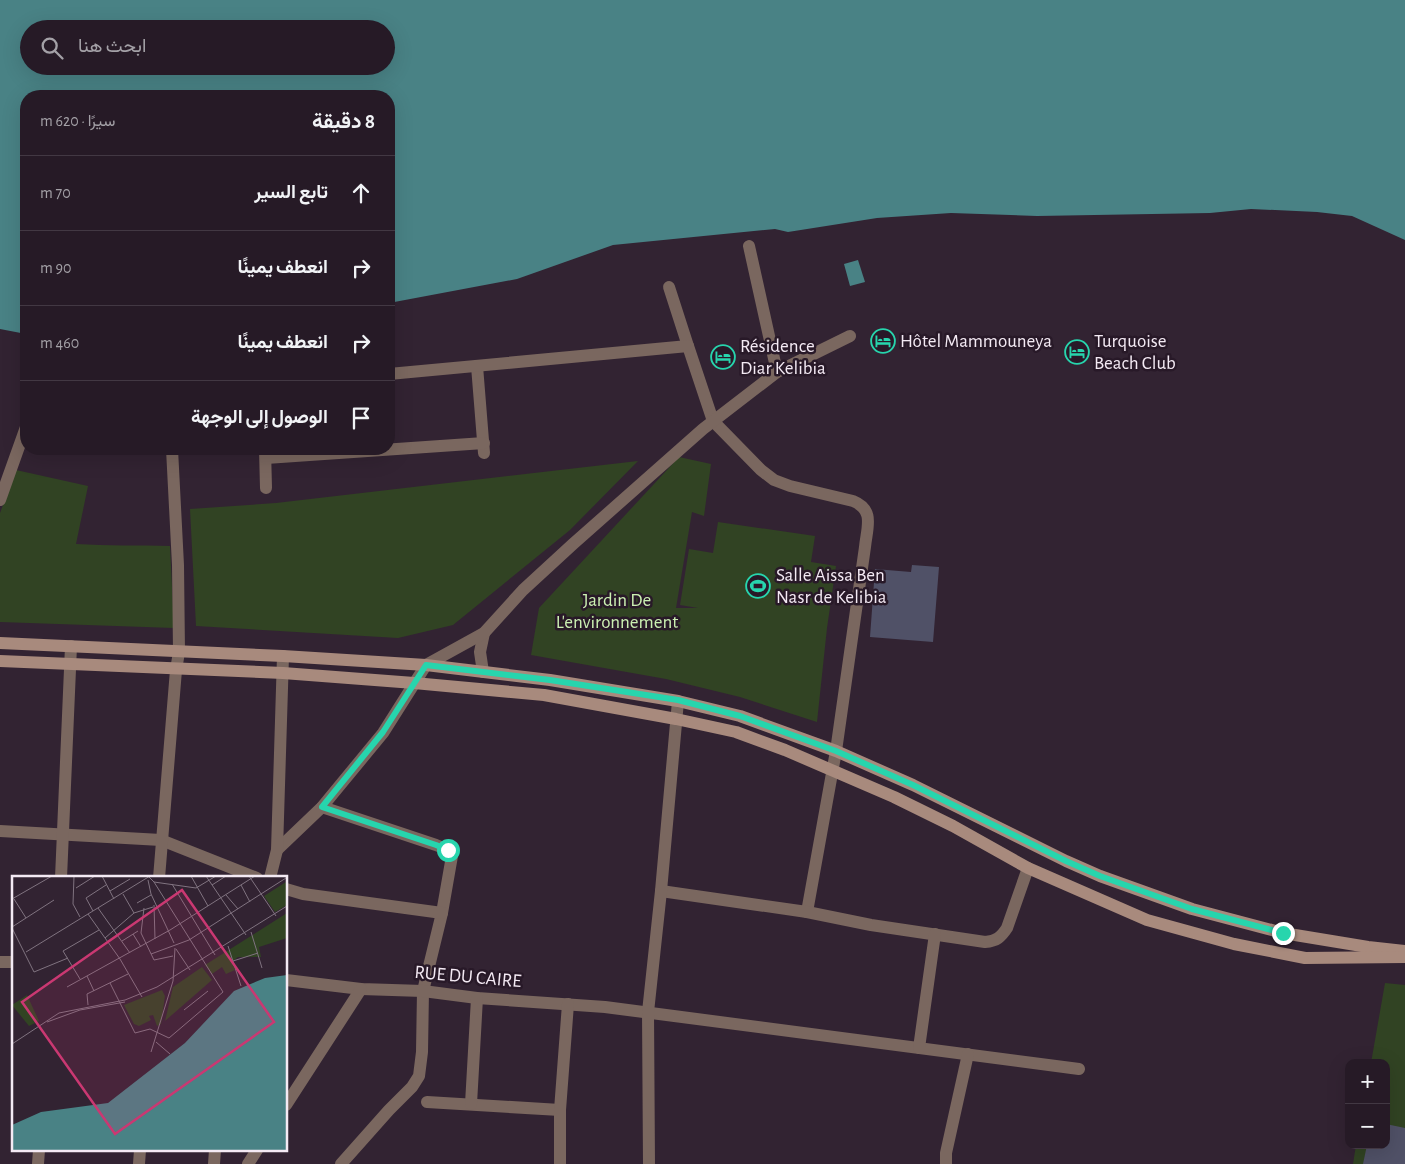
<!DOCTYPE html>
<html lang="ar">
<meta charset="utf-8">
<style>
:root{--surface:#261a26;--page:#2e232e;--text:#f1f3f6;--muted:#a4a1a7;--line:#423843}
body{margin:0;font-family:"Alegreya Sans",Vazirmatn,sans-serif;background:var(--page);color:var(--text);direction:rtl}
.controls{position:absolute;right:15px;bottom:15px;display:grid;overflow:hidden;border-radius:10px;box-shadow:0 5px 20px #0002}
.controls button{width:45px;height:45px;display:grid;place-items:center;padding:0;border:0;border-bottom:1px solid var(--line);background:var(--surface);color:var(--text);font:25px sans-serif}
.stop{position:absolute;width:15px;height:15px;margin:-11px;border:4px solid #27d5ad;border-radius:50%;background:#fff}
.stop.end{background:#27d5ad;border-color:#fff;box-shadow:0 1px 5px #0008}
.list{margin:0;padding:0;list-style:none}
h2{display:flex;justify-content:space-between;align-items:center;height:65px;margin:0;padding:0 20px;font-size:21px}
h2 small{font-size:16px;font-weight:400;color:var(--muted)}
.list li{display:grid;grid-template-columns:32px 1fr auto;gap:15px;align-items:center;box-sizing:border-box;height:75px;padding:0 20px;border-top:1px solid var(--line)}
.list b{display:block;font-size:19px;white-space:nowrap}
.list em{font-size:16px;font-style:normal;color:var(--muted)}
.icon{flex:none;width:28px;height:28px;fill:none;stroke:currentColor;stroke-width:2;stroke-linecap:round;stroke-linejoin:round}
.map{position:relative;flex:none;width:1405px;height:1164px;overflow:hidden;direction:ltr}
.search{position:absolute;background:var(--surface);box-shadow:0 5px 20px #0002;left:20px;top:20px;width:375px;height:55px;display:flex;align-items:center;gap:12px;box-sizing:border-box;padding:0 18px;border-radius:28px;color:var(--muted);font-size:19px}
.panel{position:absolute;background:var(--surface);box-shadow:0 5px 20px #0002;left:20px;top:90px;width:375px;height:365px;border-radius:20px;direction:rtl}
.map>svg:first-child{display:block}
.green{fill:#314323}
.water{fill:#498285;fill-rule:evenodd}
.building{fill:#505167}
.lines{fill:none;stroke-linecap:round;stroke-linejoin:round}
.street{stroke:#7a675f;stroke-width:12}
.secondary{stroke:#a88a7d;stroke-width:12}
.route{stroke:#27d5ad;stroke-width:6}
.labels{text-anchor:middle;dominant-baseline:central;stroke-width:5;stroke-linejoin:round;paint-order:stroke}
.poi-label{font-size:19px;fill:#f4eaf4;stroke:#281928;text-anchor:start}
.park-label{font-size:19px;fill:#cbf0b2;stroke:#281928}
.street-label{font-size:19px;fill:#f4eaf4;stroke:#281928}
.inset-road{fill:none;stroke:#807380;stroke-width:1}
.view{fill:#ca3872;fill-opacity:0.15;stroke:#ca3872;stroke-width:2.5}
.inset-edge{fill:none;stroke:#f4eaf4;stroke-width:2.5}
</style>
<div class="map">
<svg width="1405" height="1164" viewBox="0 0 1405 1164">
<rect width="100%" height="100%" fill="#322332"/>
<g class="green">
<path d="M679,457L711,464L704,516L692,512L676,608H698L680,605L689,549L713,553L718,522L815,536L811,562L836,566L827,628L817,722L740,697L666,679L531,655L539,608Z"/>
<path d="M638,461L570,530L453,625L398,638L196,626L190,509L276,503Z"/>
<path d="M16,470L88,486L76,544C107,546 138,545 170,546L174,628L0,622V513Z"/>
<path d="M1385,983L1405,985V1164H1353L1356,1145H1386V1063H1371Z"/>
</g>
<g class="water">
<path d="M0,0H1405V240L1352,216L1317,212L1251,209L1210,213L1037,216L951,213L877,218L788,232L775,229L613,245L517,279L389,303V96H26V334L0,329ZM29,29H386V66H29Z"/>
<path d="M858,260L865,282L850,286L844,264Z"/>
</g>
<g class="building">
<path d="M912,565L939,567L933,642L870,637L875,569L911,572Z"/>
<path d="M1386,1124L1405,1128V1164H1363L1367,1145H1386Z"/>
</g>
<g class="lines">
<g class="street">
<path d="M749,246L777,372"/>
<path d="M669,287L688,346"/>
<path d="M477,366L484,453"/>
<path d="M389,374L688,346L713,421L761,470L774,480L790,486L853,501C875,510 867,527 865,547L836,751L807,912"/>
<path d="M265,449L266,488"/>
<path d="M266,458L484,443"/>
<path d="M0,500L26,427"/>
<path d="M483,672L480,652L484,633"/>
<path d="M322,807L436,845L448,850L452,856L442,913L423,991L422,1052L419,1076L412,1087L389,1110L341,1164"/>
<path d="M0,831L161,840L257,878"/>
<path d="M277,850L322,807L383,733L426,665L484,633L523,590L573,544L703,429L777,372L850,336"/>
<path d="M61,878L71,646"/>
<path d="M159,878L176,670L179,652L178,565L172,449"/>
<path d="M270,878L277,850L283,656"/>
<path d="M286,889L303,894L442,913"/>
<path d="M661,891L807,912L871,925L985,942C997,941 1001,937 1007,928L1028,868"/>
<path d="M0,962H14"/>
<path d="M286,980L361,989L423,991L477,998L605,1007L1079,1069"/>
<path d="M919,1048L935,934"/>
<path d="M427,1102L560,1110"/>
<path d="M471,1104L477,998"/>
<path d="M286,1105L361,989"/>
<path d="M38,1164L39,1150"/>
<path d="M139,1164L140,1150"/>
<path d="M214,1164L215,1150"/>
<path d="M248,1164L257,1150"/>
<path d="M560,1164V1110L568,1004"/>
<path d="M649,1164L648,1012L661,891L678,701"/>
<path d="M946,1164V1153L968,1054"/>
</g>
<g class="secondary">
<path d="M0,643L283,656L426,665L550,680L678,701L740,716L836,751L913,785L1066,861L1100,876L1192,909L1283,933L1368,947L1405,951"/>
<path d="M0,661L283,673L414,683L544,695L676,719L736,732L785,750L894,797L953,826L1028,868L1147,920L1234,944L1305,958L1405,957"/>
</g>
</g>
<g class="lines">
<path class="route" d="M448,850L436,845L322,807L383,732L426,665L550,680L678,700L740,716L836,751L913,785L1066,861L1100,876L1192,909L1283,933"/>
</g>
<defs>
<g id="hotel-ring" transform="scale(1.25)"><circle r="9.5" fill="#281928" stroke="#27d5ad" stroke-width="1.5"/><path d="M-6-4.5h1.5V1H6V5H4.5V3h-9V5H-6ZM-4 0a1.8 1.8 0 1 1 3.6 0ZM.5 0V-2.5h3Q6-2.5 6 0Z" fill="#27d5ad"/></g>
<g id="stadium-ring" transform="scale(1.25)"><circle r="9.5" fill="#281928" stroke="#27d5ad" stroke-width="1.5"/><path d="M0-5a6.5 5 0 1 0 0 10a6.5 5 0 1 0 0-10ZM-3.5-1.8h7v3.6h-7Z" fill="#27d5ad"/></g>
</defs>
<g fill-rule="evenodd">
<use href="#hotel-ring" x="883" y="341"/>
<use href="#hotel-ring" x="1077" y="352"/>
<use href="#hotel-ring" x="723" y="357"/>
<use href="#stadium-ring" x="758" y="586"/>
</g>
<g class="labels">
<g class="poi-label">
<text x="900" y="341">Hôtel Mammouneya</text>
<text x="1094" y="341">Turquoise<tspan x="1094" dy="22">Beach Club</tspan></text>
<text x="740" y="346">Résidence<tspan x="740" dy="22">Diar Kelibia</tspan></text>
<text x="776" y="575">Salle Aissa Ben<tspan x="776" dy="22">Nasr de Kelibia</tspan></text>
</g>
<g class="park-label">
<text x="617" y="600">Jardin De<tspan x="617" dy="22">L'environnement</tspan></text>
</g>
<g class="street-label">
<text transform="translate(468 977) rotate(5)">RUE DU CAIRE</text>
</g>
</g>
<g transform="translate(12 876)">
<rect width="275" height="275" fill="#322332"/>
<path d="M274,6L275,29L263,36L252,20ZM275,37V62L247,71L249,81H226L221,85L223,94L214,98L210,91L200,98L193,89ZM190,91L200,104L153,145L161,111ZM150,114L153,120L149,148L145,150L141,139L137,140L139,144L127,150L122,148L112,129ZM15,119L27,145L17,150L0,129Z" fill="#314323"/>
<path d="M275,99V275H0V249L29,236L96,227L173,167L222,115L253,102Z" fill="#498285"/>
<path class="inset-road" d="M62,0L61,28L68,41M90,0L102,23M179,0L196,30M194,0L234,59M237,0L264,40M137,1L142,6L184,12L204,0M136,4L139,18L162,67M160,8L203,79M200,9L214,0M229,9L238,26M64,12L83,0M98,15L118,3M111,18L122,37M214,19L226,33M0,23L40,0M125,27L139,19M142,29L143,63M86,32L118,77M132,32L129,57L142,84L161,80M81,35L74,22L94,9M76,38L108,83L130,121M14,42L42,24M0,51L14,42L2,23M0,52L22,96L56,82M239,56L250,92M121,58L129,71M93,62L122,37L141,31M110,65L126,55M216,70L229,110M164,73L178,94M14,76L138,0M139,78L177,64L274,2M221,85L246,77M75,100L82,115M68,103L51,75L87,54M98,107L123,157L138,153L157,162L211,116L142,6M55,111L158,54L243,0M76,129L75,118L116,98M172,134L196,115M35,146L68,134L113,126M144,166L158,178M0,168L47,137L113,124L145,111L275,30M139,176L161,105L163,72"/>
<path class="view" d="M170,14L262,146L103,258L10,126Z"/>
<rect width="275" height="275" class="inset-edge"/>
</g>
</svg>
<div class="controls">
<button>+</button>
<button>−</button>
</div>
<div class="stop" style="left:448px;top:850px"></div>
<div class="stop end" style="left:1283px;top:933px"></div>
<div class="search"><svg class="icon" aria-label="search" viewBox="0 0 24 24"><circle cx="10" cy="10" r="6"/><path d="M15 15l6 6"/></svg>ابحث هنا</div>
<section class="panel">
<h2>8 دقيقة<small>سيرًا · 620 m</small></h2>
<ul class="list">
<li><svg class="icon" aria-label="ahead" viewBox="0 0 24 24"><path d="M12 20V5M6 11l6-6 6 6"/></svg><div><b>تابع السير</b></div><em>70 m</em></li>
<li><svg class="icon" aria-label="right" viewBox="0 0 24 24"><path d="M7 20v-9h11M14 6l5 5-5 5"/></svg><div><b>انعطف يمينًا</b></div><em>90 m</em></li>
<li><svg class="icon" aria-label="right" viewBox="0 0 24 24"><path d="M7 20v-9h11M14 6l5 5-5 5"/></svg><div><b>انعطف يمينًا</b></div><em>460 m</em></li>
<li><svg class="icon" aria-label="arrive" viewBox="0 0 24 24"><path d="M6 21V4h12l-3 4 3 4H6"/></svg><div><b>الوصول إلى الوجهة</b></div></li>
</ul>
</section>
</div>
